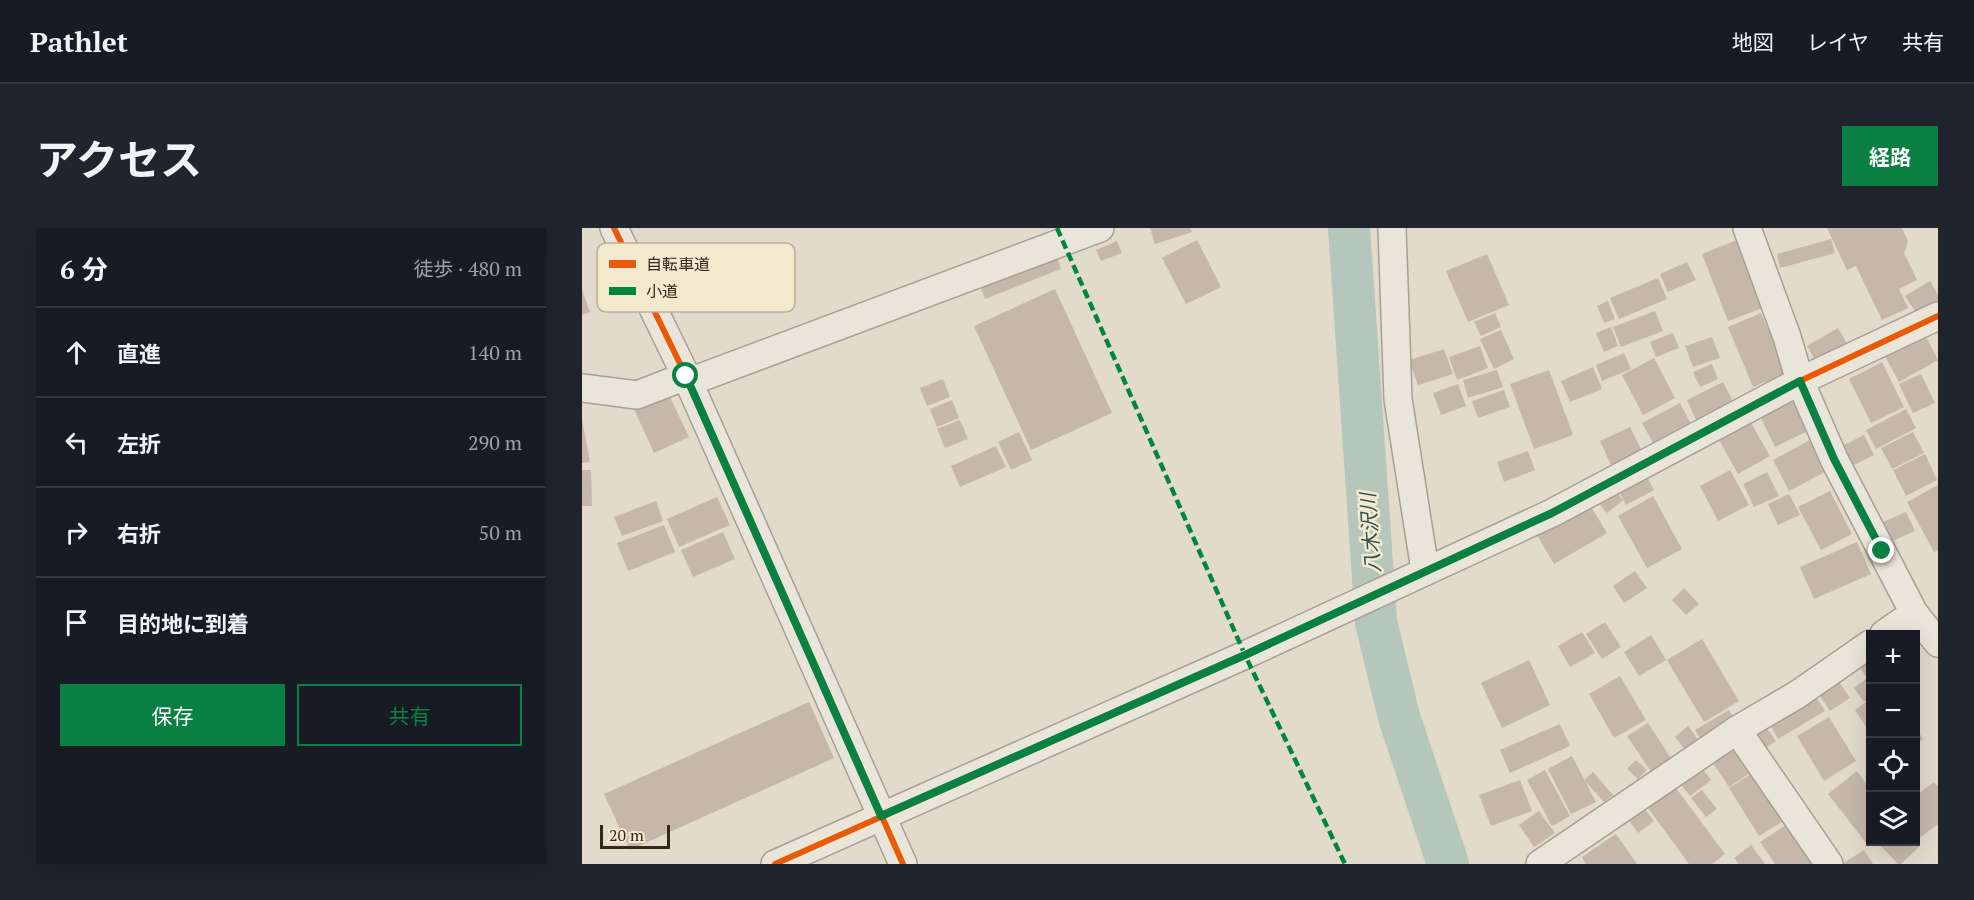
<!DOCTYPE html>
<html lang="ja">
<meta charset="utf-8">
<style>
:root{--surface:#171b24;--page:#20242c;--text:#f1f3f6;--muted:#9ea1a6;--line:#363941;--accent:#0b8043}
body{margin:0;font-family:"PT Serif","Noto Sans JP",serif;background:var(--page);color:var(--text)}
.controls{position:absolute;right:18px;bottom:18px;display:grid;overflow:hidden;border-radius:0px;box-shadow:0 6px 24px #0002}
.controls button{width:54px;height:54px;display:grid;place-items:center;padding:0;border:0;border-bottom:2px solid var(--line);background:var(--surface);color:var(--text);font:30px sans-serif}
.scale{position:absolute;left:18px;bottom:15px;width:70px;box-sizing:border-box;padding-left:6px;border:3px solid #34271c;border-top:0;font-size:16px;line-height:21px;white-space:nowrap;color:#34271c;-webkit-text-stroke:4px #f3e9cf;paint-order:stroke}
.stop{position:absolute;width:18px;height:18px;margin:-14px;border:4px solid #0b8043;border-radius:50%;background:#fff}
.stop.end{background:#0b8043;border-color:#fff;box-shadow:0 2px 6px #0008}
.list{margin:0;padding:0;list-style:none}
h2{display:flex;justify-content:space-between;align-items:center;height:78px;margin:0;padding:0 24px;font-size:26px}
h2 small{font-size:20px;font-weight:400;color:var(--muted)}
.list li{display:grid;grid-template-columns:39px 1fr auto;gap:18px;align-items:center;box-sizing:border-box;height:90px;padding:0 24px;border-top:2px solid var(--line)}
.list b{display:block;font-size:22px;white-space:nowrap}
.list em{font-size:20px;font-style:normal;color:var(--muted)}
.actions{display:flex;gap:12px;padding:18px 24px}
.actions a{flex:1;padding:14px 0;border:2px solid var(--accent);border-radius:0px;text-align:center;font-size:21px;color:var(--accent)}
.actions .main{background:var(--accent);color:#fff}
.icon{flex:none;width:33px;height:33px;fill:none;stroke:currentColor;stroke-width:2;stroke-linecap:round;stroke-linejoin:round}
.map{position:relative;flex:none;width:1356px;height:636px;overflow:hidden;border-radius:0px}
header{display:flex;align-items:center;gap:36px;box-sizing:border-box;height:84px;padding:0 30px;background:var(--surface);border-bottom:2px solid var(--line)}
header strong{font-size:28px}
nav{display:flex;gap:33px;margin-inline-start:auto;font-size:21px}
.intro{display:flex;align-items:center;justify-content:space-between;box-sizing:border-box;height:144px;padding:0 36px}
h1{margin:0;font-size:42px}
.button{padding:15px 27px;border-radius:0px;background:var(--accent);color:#fff;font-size:21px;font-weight:700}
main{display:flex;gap:36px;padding:0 36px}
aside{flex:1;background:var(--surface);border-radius:0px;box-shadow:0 6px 24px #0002}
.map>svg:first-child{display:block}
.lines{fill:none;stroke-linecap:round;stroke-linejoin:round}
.river{stroke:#b5c6bb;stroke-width:42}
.building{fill:#c5b8ab}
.minor-casing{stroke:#a79f93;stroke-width:30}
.minor{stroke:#eae5db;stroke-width:27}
.quiet{stroke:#00873e;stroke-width:4.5;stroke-dasharray:9 4.5;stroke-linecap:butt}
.cycleway-casing{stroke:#f3e9cf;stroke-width:10}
.cycleway{stroke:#e8590c;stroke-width:6}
.route{stroke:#0b8043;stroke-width:8}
.labels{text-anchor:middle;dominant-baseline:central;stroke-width:5;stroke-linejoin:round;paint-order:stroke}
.water-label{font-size:20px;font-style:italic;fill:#2c5350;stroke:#f3e9cf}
.key{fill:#f3e9cf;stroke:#baaf99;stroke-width:1.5}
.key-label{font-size:16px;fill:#34271c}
</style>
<header>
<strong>Pathlet</strong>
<nav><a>地図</a><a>レイヤ</a><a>共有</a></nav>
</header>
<div class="intro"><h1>アクセス</h1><a class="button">経路</a></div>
<main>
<aside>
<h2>6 分<small>徒歩 · 480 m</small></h2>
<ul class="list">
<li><svg class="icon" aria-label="ahead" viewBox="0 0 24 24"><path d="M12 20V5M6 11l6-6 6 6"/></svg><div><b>直進</b></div><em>140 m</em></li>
<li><svg class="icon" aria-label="left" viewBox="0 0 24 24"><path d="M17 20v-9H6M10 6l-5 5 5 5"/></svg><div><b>左折</b></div><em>290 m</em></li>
<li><svg class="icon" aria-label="right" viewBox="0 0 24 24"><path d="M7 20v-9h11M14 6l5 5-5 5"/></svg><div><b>右折</b></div><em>50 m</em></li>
<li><svg class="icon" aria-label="arrive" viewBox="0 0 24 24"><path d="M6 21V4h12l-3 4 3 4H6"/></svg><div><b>目的地に到着</b></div></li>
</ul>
<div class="actions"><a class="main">保存</a><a>共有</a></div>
</aside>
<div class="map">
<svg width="1356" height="636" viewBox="0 0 1356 636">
<rect width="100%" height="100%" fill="#e2daca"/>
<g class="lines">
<path class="river" d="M767,0L794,394L817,489L866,636"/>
</g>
<g class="building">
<path d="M568,0H608L610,4L573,16Z"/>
<path d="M1245,0H1320L1326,13L1322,25L1335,52L1317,61L1326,80L1300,92L1274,38L1265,42Z"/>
<path d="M1249,11L1253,25L1198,40L1195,26Z"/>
<path d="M615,12L639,59L604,76L580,30Z"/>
<path d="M1155,12L1181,80L1146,93L1120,26Z"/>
<path d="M535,13L540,25L519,33L514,22Z"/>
<path d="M905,26L927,77L886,94L864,43Z"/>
<path d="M474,27L479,41L403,71L398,57Z"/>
<path d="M1105,34L1114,52L1086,64L1078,46Z"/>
<path d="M1076,50L1085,71L1037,91L1028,70Z"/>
<path d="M1348,53L1356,67V73L1335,86L1323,68Z"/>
<path d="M473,61L530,185L449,222L392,98Z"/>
<path d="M0,62L8,84L0,87Z"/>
<path d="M1026,73L1033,91L1022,95L1015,78Z"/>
<path d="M1073,83L1081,103L1039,119L1031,99Z"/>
<path d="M913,85L919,99L899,108L892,94Z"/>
<path d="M1179,85L1205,145L1171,159L1146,99Z"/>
<path d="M1029,99L1036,118L1022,124L1014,105Z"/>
<path d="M1256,100L1267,119L1236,137L1225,118Z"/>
<path d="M919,102L932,131L912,141L898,111Z"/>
<path d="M1341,103L1356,132L1317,154L1301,125Z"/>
<path d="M1091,105L1097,120L1074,129L1068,114Z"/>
<path d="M1130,109L1138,130L1111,139L1103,118Z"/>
<path d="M898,118L906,140L875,152L867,129Z"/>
<path d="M862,121L871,146L836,157L827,132Z"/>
<path d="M1042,125L1049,141L1020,153L1014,137Z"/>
<path d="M1072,130L1093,170L1061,187L1040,147Z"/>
<path d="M1300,134L1322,179L1289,195L1267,151Z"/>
<path d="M1130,136L1136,151L1118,159L1111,144Z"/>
<path d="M1011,139L1020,161L988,174L979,153Z"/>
<path d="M915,142L921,159L886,170L881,152Z"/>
<path d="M967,142L991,207L952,221L928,156Z"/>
<path d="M1339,146L1353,175L1331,185L1317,156Z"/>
<path d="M361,151L368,169L345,178L338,160Z"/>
<path d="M1141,154L1153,177L1116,196L1105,172Z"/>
<path d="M876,156L884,178L859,187L851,165Z"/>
<path d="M922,162L928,179L896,190L890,173Z"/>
<path d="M86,165L107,209L72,225L52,181Z"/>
<path d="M370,172L377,190L355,199L348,181Z"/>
<path d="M1212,172L1226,203L1193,219L1178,188Z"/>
<path d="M1098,175L1110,198L1073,218L1060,195Z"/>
<path d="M1324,181L1334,200L1294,221L1284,202Z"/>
<path d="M0,191L8,234L0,235Z"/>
<path d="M378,192L386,211L363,220L355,201Z"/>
<path d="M1169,195L1188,228L1156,246L1137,212Z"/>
<path d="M1048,199L1060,223L1029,237L1018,213Z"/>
<path d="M437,204L450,232L429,242L416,214Z"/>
<path d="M1331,204L1342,225L1310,241L1299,220Z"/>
<path d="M1282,207L1292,227L1264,241L1254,221Z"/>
<path d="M1228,212L1245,243L1207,263L1191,232Z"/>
<path d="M414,218L424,239L378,259L369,238Z"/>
<path d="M946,223L953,242L922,254L915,234Z"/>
<path d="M1343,226L1355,252L1324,268L1311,242Z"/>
<path d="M0,242H9L10,278H0Z"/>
<path d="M1148,242L1167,277L1136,293L1118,258Z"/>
<path d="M1185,244L1197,268L1172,279L1161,256Z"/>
<path d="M1065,249L1072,262L1044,277L1037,263Z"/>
<path d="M1356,257V322L1352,324L1325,274Z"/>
<path d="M1033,262L1041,272L1025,285L1016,274Z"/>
<path d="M1248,263L1270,306L1239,322L1216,279Z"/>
<path d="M1207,266L1218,287L1196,297L1186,276Z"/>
<path d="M1071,268L1100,321L1065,340L1036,288Z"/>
<path d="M135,269L148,297L97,319L85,291Z"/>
<path d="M74,273L81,293L40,308L32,289Z"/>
<path d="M1008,277L1025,305L972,336L955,307Z"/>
<path d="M1324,284L1333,303L1308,314L1299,295Z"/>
<path d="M82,297L93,324L46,343L35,315Z"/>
<path d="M141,304L153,331L111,349L99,322Z"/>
<path d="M1275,314L1289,346L1232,371L1218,339Z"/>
<path d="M1053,343L1065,360L1042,375L1031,358Z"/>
<path d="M1102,360L1117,376L1104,387L1090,372Z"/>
<path d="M1023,394L1039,419L1020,431L1004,406Z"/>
<path d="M1000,404L1013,425L988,439L976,418Z"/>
<path d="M1069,407L1084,432L1057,448L1042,424Z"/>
<path d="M1120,411L1157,473L1122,494L1085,432Z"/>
<path d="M1286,430L1288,446L1284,449L1276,436Z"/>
<path d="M947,432L968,477L920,500L899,455Z"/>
<path d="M1038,448L1064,492L1032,510L1007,466Z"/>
<path d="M1288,448V469L1282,474L1272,460Z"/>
<path d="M1256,452L1268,470L1248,483L1236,465Z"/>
<path d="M1231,464L1243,483L1196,511L1185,491Z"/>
<path d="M1288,471V505L1273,482Z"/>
<path d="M227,474L252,530L48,622L22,566Z"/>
<path d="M1147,482L1155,495L1121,515L1113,502Z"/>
<path d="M1247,489L1274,533L1242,553L1215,508Z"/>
<path d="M1066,495L1090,532L1070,545L1045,508Z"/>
<path d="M978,496L988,518L928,545L918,522Z"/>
<path d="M1182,496L1194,513L1178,524L1166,507Z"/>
<path d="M1106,498L1117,513L1104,523L1093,509Z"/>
<path d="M1334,500L1341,511L1334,516Z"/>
<path d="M1155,514L1174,541L1147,559L1129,532Z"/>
<path d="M990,528L1014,574L989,586L966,541Z"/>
<path d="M1054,532L1065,542L1056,551L1045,541Z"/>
<path d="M1115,533L1129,552L1108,568L1094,550Z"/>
<path d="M1177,541L1208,589L1177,608L1147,560Z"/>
<path d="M963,542L988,588L970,598L945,552Z"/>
<path d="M1275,543L1288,561V613L1285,616L1246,566Z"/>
<path d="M1011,544L1031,567L1022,574L1002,552Z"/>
<path d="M938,552L950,583L909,598L897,567Z"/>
<path d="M1352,554L1356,559V596L1336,611L1334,608V568Z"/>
<path d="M1091,556L1143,626L1130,636H1107L1063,576Z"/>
<path d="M1120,562L1135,581L1124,589L1109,570Z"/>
<path d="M1058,575L1072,593L1056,605L1043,587Z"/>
<path d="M957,583L973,605L952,619L937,597Z"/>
<path d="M1210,593L1239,636H1193L1178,614Z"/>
<path d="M1034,606L1055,636H1004L1000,629Z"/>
<path d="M1298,614H1332L1337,619L1319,636H1316L1296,615Z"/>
<path d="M1169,617L1183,636H1157L1152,630Z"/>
<path d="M1282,622L1291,636H1260Z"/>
</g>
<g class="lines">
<g class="minor-casing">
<g id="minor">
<path d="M32,0L104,148L321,636"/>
<path d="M810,0L816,171L843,342"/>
<path d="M1165,0L1205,109L1218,153L1252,231L1332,385L1356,415"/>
<path d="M107,154L518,0"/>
<path d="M0,160L55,167L104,148"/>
<path d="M1302,406L1332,385"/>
<path d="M1155,502L1247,636"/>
<path d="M193,636L663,427L970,285L1218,153L1356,88"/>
<path d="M958,636L1155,502L1216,466L1288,416"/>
</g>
</g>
<use href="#minor" class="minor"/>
<path class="quiet" d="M475,0L663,427L763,636"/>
<g class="cycleway-casing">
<g id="cycleway">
<path d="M32,0L104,148L321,636"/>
<path d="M193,636L663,427L970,285L1218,153L1356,88"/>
</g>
</g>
<use href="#cycleway" class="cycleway"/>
</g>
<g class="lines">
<path class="route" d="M104,148L299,588L663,427L970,285L1218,153L1252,231L1300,323"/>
</g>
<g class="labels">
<g class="water-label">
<text transform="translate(788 305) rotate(-94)">八木沢川</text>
</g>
</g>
<rect x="15" y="15" width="198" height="69" rx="9" class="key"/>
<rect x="27" y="32" width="27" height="8" fill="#e8590c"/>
<rect x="27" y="59" width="27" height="8" fill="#00873e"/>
<g class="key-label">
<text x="64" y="42">自転車道</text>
<text x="64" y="69">小道</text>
</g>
</svg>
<div class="controls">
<button>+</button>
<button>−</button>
<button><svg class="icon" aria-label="locate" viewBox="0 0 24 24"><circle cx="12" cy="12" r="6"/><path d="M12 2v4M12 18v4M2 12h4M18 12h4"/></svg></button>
<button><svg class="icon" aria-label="layers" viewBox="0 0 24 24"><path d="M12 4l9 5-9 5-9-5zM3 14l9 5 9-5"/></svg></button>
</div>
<div class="scale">20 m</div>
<div class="stop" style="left:104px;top:148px"></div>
<div class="stop end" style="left:1300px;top:323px"></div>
</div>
</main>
